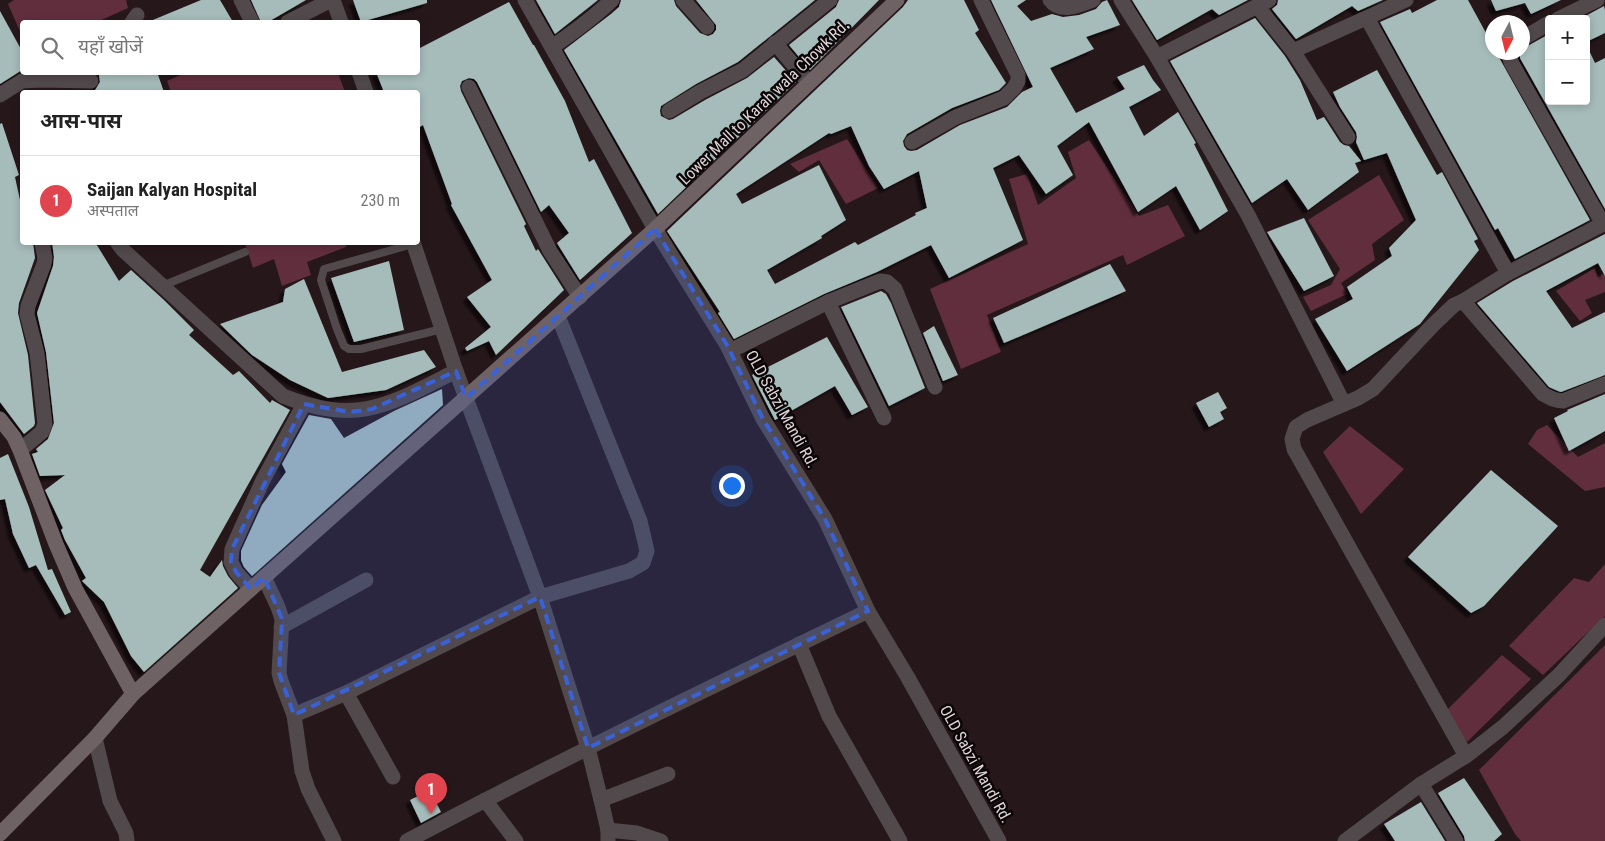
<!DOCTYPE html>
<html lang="hi">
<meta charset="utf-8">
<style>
:root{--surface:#fff;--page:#f2f2f2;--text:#222;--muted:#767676;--line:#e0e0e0;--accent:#ea580c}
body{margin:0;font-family:"Roboto Condensed","Noto Sans Devanagari",sans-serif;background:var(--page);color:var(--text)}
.controls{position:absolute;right:15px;top:15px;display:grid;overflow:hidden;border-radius:5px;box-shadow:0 2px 8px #0003}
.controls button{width:45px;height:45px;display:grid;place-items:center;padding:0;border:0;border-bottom:1px solid var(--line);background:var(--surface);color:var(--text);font:25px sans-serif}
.compass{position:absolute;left:1485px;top:15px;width:45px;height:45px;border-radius:50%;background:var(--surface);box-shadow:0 2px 8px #0003;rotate:187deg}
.you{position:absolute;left:731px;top:485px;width:18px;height:18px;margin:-12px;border:4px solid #fff;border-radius:50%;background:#1a73e8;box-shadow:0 0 0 8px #1a73e833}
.badge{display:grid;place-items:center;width:32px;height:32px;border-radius:50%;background:var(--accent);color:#fff;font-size:16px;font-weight:700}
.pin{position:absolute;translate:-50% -41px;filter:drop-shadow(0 1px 2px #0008)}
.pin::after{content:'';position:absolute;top:26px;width:18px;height:15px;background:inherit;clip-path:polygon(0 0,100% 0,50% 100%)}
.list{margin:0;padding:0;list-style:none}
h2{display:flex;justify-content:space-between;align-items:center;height:65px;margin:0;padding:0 20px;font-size:21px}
h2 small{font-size:16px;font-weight:400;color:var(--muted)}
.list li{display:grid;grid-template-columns:32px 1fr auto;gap:15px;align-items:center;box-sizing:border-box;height:90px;padding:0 20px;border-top:1px solid var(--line)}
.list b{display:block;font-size:19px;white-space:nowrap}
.list p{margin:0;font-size:16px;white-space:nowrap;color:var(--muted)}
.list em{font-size:16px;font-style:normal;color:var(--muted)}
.icon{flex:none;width:28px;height:28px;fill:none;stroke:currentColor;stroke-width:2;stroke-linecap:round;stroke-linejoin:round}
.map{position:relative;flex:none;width:1605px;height:841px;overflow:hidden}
.search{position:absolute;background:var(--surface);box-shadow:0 2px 8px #0003;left:20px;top:20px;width:400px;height:55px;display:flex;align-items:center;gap:12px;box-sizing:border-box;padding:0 18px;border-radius:5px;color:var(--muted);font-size:19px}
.panel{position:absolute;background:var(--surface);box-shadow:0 2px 8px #0003;left:20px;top:90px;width:400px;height:155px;border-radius:5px}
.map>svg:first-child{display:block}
.green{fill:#612e3e}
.building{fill:#a6bcba;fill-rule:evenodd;filter:url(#shadow)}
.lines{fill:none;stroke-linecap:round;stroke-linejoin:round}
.lane{stroke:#51494b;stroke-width:8}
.street{stroke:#51494b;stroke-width:15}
.secondary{stroke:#6f6265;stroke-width:15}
.marked{fill:#3a62d8;fill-opacity:0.2;stroke:#3a62d8;stroke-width:4;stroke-dasharray:10 6;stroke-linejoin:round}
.labels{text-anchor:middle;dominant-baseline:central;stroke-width:5;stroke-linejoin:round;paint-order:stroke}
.street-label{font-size:16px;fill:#dfd4d7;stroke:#0a0506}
</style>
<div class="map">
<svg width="1605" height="841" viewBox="0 0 1605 841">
<defs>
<filter id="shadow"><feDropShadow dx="-4.5" dy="4.5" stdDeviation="1" flood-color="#0009"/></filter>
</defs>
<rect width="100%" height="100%" fill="#26171b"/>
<g class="green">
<path d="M14,0H126L128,8L97,22H22V36L8,4Z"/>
<path d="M185,73H338L345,92H171L167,81Z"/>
<path d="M847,139L878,188L846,204L819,160L799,172L790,164Z"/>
<path d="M1089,140L1139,216L1168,205L1185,236L1127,265L1123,255L987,315L1001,352L961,369L930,289L1028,244L1009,179L1027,174L1038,205L1076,178L1068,152Z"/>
<path d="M1379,175L1404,220L1372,244L1375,260L1341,283L1347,294L1311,311L1303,297L1331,285L1340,269L1308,220Z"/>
<path d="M345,242L346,247L307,262L311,275L282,286L274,259L253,268L245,243Z"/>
<path d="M1595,268L1598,277L1605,273V292L1585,300L1592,313L1580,321L1556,291Z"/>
<path d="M1547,425L1578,457L1605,443V487L1585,491L1528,444L1537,430Z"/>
<path d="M1350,426L1404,469L1361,514L1323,452Z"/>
<path d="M1605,564V616L1543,675L1509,646L1574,578L1589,582Z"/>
<path d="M1605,645V841H1521L1515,834L1479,770Z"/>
<path d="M1502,655L1531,679L1467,742L1445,712Z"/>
</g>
<g class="building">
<path d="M201,0H220L233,22H148Z"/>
<path d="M251,0H306L268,22H261Z"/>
<path d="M353,0H427V3L361,22Z"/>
<path d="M536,0H598L555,34Z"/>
<path d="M621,0H674L676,6L700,33L708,36L713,34L716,30V25L696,0H815L738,62L696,84L661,106L660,111L661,116L669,120L673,119L705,100L747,78L774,57L796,82L658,214L564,50L611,14L619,7Z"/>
<path d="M839,0H879L810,70L789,45L836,7Z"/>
<path d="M908,0H964L979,30L975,33L1006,83L999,90L952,108L907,134L903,141L904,146L907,150L911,151L917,150L960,125L1007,107L1022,92L1033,87L991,0H1026L1017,6L1031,21L1052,14L1063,17L1079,15L1096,9L1102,2L1107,0L1120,25L1086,37L1094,49L1050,68L1076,113L1125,89L1117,77L1144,65L1153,80L1161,90L1129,107L1144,136L1178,112L1196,143L1194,144L1228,211L1200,230L1176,186L1138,212L1089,122L1057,146L1073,175L1046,194L1019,155L993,168L1023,240L949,278L931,245L877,272L824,294L734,339L718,313L720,312L667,231L903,7ZM851,126L869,166L884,189L919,171L927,208L915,213L916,215L858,245L855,242L775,284L767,270L822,238L821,236L846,220L819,165L742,204L736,194L829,133L831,134Z"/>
<path d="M1132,0H1248L1219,15L1212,9L1157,40Z"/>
<path d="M1278,0H1383L1358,11L1352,6L1296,39L1272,9L1277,5Z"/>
<path d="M1437,0H1468L1492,44V52H1496L1590,220L1515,259L1498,228L1495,230L1380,22L1410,9L1412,13Z"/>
<path d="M1491,0H1561L1531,14L1525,3L1496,11Z"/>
<path d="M509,2L533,45H534L565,101L589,162L594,159L632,233L580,280L557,243L569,233L549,205L541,212L477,82L474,79L469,78L462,81L460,86L461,91L526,224L524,226L536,251L538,249L564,290L496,355L489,341L467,351L465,348L491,327L467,297L492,280L451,205L452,204L423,125L418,128V92H384L376,72H418V49Z"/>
<path d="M1604,6L1605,10V33L1586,42V19H1580Z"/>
<path d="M0,11L22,51V70L0,84Z"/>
<path d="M1255,18L1285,56L1300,80L1317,120L1324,117L1340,142L1344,145L1349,146L1361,161L1355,163L1359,172L1308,210L1287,179L1252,203L1170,61Z"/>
<path d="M1549,34V101H1586V44L1595,63L1605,58V209L1520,58V52H1522V49Z"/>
<path d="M1377,70L1437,175L1442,172L1478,239L1474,241L1479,250L1420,324L1347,371L1315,319L1353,299L1347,287L1392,256L1389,248L1416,220L1387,153L1364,160L1356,142L1357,137L1356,132L1340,107L1333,92Z"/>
<path d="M99,72H157L164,92H94L100,82L99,76Z"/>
<path d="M2,123L19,175L15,177L22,209V242H33L35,258L19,303L18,313L28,355L35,423L34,426L24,434L0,402V124Z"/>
<path d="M1304,218L1334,276L1304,291L1267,232Z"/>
<path d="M1605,234V276L1598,263L1546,291L1572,328L1605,312V375L1561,392L1558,391L1549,387L1477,303L1513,281Z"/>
<path d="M52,242H95L119,281L131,270L164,300L194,330L189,335L233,375L239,371L270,403L272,400L290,410L200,570L210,577L222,560L223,566L228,576L238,588L144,672L131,656L104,602L82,581L86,578L65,540L61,530L63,528L45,490L65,475L40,476L32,454L38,452L36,449L48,439L54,423L46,352L37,313L53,266L54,257Z"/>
<path d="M389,261L404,330L354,342L331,278Z"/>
<path d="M1110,264L1126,291L1004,343L993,318Z"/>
<path d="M304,279L342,372L424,350L436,367L386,390L328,398L290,380L252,355L220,324L283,302L285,289Z"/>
<path d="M881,291L886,294L891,303L925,388L889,406L841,307Z"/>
<path d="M934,326L958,375L943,381L923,333Z"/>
<path d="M827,337L868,407L852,415L835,386L775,420L752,375Z"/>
<path d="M442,389L443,405L252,576L244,567L241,560V551L262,505L286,472L282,464L309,415L331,419L344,438L394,411Z"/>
<path d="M1218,392L1227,408L1220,412L1224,419L1209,427L1196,403Z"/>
<path d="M1605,394V431L1569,451L1554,418L1568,411L1567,410Z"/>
<path d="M8,454L29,507L48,570L52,569L71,612L65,615L36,565L29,568L13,534L5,499L0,500V458Z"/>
<path d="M1491,470L1558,526L1484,606L1471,613L1408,557Z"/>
<path d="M1464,778L1502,834L1494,841H1465L1464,836L1438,793Z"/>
<path d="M430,790L441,812L421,823L410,800Z"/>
<path d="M1421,802L1445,841H1395L1384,824Z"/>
</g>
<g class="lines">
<g class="lane">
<path d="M413,244L324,269L321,280L337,329L344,346L349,349H361L442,329"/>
<path d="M162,286L245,252"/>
</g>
<g class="street">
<path d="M241,0L252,22"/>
<path d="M333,0L341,22"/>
<path d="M525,0L655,229L727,345L763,419L825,519L868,611L907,676L999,841"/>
<path d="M683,0L707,27"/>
<path d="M1050,0C1060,14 1080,5 1093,0"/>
<path d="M1121,0L1157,57L1248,215L1344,404"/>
<path d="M1258,7L1293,51L1348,137"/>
<path d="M1367,18L1508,273"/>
<path d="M1558,19L1597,0"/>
<path d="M132,22L137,15"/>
<path d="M288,22L331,0"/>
<path d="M1522,39L1549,23"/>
<path d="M775,43L809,83"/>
<path d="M552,47C574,32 593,18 612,0"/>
<path d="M1293,51L1406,0"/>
<path d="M1511,52L1509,54L1511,62L1603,224"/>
<path d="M1157,57L1269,0"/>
<path d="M359,72L366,92"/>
<path d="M469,87L550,251L580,297"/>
<path d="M0,95L22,81L42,80L91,81"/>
<path d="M669,111L700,92L743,70L830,0"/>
<path d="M912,142L956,117L1004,98L1014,88L1018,81V75L981,0"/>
<path d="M1605,223L1508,273L1463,301L1543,394C1550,398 1555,401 1563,401L1605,384"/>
<path d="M117,242L122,249L283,396C358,426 389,405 456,371"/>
<path d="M413,242L456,371L540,597L588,748L601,800L608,830V841"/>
<path d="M828,302L884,418"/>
<path d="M730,351L828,302L880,281L887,282L895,289L935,387"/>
<path d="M20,450L42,432L45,424L37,353L27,314L28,306L44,264L45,258L42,242"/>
<path d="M264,577L278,607L282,619L279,673L281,681L294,715"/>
<path d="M251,589L236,572L231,562L232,549L263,480L304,404"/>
<path d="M281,627L366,580"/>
<path d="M799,644L829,716L900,841"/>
<path d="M346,693L393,777"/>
<path d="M95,738L110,801L126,833L127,841"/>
<path d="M1466,756L1503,727L1559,675L1605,625"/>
<path d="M1421,784L1456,841"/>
<path d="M485,800L516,841"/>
<path d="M601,800L668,774"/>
<path d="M608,830L637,833L661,841"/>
<path d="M334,841L308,789L302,771L294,715L346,693L540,597L629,571L643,563L647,551L640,521L558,316"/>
<path d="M407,841C558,761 713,686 868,611"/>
<path d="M1345,841L1421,784L1466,756L1294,449L1292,439L1296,427L1307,420L1358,398L1373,389L1433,325L1454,305L1463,301"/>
</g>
<g class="secondary">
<path d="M0,419L14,437L20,450L56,544L75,588L133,694"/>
<path d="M0,834L95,738L133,694L655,229L897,0"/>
</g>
</g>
<path class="marked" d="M655,229L727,345L763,419L825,519L868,611L588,748L540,597L294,715L279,673L282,619L264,577L251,589L236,572L231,562L232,549L304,404L350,412L372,409L456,371L466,398Z"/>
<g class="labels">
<g class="street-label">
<text transform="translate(764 102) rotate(-44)">Lower Mall to Karah wala Chowk Rd.</text>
<text transform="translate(782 409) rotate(61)">OLD Sabzi Mandi Rd.</text>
<text transform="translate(976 764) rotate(61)">OLD Sabzi Mandi Rd.</text>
</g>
</g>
</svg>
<div class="controls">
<button>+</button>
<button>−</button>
</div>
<svg class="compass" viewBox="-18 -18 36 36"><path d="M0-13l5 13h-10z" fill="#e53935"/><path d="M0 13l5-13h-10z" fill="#767676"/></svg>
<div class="you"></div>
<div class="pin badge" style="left:431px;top:814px;background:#e0444e">1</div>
<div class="search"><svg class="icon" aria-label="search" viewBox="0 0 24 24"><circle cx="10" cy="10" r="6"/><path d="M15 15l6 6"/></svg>यहाँ खोजें</div>
<section class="panel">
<h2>आस-पास<small></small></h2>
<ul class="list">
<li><span class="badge" style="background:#e0444e">1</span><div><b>Saijan Kalyan Hospital</b><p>अस्पताल</p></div><em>230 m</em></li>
</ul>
</section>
</div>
